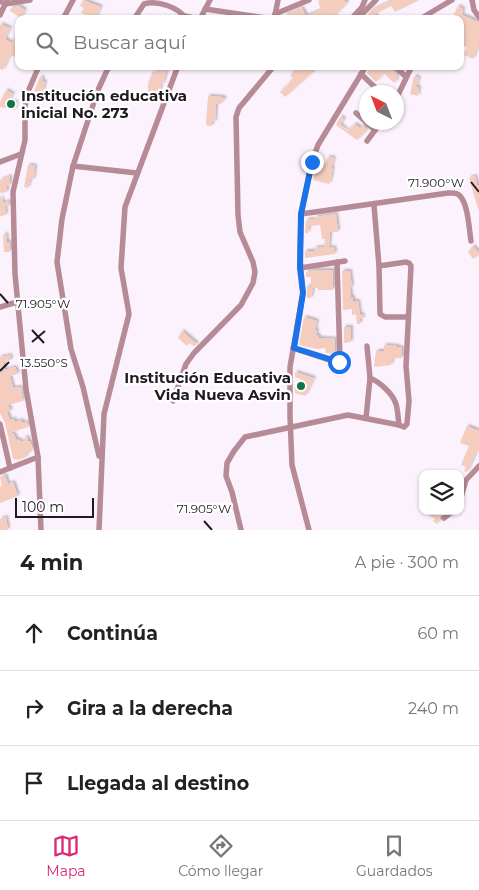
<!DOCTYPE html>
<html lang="es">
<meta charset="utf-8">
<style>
:root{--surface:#fff;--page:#f2f2f2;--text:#222;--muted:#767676;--line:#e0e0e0;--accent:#db2777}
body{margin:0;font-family:Montserrat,sans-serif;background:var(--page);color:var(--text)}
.controls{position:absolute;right:15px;bottom:15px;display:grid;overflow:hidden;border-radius:10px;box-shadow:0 1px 4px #0004}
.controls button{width:45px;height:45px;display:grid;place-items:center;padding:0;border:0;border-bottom:1px solid var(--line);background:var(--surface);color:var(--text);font:25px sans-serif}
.compass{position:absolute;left:359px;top:85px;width:45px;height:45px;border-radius:50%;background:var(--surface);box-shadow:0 1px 4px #0004;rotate:318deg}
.scale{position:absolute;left:15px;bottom:12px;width:79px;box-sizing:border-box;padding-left:5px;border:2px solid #201a20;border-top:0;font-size:14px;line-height:18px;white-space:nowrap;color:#201a20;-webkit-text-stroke:4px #fff;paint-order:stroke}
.stop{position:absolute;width:15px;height:15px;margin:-11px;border:4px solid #1a73e8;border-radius:50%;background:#fff}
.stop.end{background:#1a73e8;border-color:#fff;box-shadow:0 1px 5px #0008}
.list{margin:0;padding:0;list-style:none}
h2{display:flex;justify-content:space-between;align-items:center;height:65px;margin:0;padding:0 20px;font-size:21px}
h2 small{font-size:16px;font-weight:400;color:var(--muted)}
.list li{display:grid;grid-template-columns:32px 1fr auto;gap:15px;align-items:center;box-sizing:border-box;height:75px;padding:0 20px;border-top:1px solid var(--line)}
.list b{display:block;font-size:19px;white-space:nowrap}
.list em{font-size:16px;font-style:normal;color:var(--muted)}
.icon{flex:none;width:28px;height:28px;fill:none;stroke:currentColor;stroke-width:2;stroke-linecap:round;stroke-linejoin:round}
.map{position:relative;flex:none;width:479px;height:530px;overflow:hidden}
.search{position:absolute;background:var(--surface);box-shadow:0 1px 4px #0004;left:15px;right:15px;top:15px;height:55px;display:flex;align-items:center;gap:12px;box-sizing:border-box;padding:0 18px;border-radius:10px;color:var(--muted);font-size:19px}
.sheet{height:290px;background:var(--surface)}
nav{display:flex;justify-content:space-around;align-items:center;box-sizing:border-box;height:70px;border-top:1px solid var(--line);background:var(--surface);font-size:14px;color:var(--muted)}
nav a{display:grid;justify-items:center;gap:2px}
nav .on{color:var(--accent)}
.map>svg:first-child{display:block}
.building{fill:#f4cdbf;filter:url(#shadow)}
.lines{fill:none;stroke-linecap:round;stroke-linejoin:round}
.minor{stroke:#b68b95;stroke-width:5.5}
.route{stroke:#1a73e8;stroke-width:6}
.ticks{fill:none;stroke:#201a20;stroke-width:2}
.poi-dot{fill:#0e744c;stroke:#fff;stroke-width:2}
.labels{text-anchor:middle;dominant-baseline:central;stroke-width:4.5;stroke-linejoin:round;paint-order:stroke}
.poi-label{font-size:15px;font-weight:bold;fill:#201a20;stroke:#fff;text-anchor:start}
.ticks-label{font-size:12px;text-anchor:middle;fill:#201a20;stroke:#fff;stroke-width:4.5;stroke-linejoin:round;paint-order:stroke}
</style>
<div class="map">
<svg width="479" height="530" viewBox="0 0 479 530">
<defs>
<filter id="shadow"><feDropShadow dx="2" dy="-2" stdDeviation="1" flood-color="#0004"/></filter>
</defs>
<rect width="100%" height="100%" fill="#fcf2fd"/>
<g class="building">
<path d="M83,0L101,7L95,19L81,13L84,8L80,6Z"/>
<path d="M321,0H344L347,3L335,16L336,19H286L285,15L302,8L306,16L321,10L318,1Z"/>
<path d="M393,0H419L395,12L391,6L375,14L377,19H364L372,10Z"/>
<path d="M19,6L25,10L21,18L10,11L11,8Z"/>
<path d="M458,6L463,9L462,15L479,22V44L473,59L464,55L467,47L460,44V19H452Z"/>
<path d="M0,24L10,28L5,39L12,43L19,29V59L10,55L3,70L0,69Z"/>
<path d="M301,66L305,68L309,66L313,72L285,97L280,92L291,82L289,81L293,78L290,75Z"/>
<path d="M371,66H390L398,76L396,78L397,80L394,83L384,73L376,82L367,73Z"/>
<path d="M161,68L167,70L163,84L161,83L158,99L148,98V84L152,73L155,74L156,71L160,72Z"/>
<path d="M414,76L419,78L416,87H419L418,96L410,94Z"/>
<path d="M40,77L43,78L42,81L45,82L42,94L44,95L43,100L38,98L37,101L31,99Z"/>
<path d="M6,90L13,94L9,101L16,102L15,110L0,107V102Z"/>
<path d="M208,96L222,97L225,99L220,104H216L215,122H212V126H207V124H206Z"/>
<path d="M341,116L344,120L340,124L347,131L355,124L360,128L363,125L367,130L357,140L336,125Z"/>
<path d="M328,157L334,158L331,168H333L331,175H332L329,184L313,180L318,165L324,167Z"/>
<path d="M28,165L35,166L34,176L33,180H30L28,188L24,187Z"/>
<path d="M10,176V185L7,186V192L0,193V180Z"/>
<path d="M475,176L477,185H479V209H478L469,178Z"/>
<path d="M0,195L3,203L9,201V206H5L6,215L0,216Z"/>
<path d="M336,214L338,232H330L329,248L334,247L335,254L305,258V251H315L314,248L324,247L325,239H322L320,225L309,226L308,233H305L306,220L316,219L315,217Z"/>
<path d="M6,234L7,242H10V252H4L3,235Z"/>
<path d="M473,246L479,253V255L473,259L468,252Z"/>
<path d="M316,270H333V290H318V288H313L311,298H307V286L311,287V277H306V272Z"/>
<path d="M342,270V271H350L352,287H350L351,297H353V301H358L360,315L362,314L363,319H360V324H357L356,314L352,315V309L343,310Z"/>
<path d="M304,317L317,321L315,330H317L316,335L319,336V338L335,339V354L326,353L325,348L317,349L299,345Z"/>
<path d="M344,327H351V342L344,343Z"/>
<path d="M182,331L197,344L194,346L189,343L187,346L178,338Z"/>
<path d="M384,345L397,346V347L402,348V358H393L391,365L374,367L376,351H384Z"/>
<path d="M10,355L11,360L3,362L5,370L15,367L18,374L10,376L13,388L21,387L23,401L8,405L11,411L7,412L10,420L14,419L15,422L22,420V423L27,422L28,427L9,433L14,434L16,439L23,442L25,437L28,438V441H30L32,447L29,454L25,453L26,457L18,460L13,459L5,423L0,413V356L2,357Z"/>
<path d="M295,372L314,378L305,396L295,393V387L300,388L303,380L295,377Z"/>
<path d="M467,426L479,431V451L477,450L467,472L464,471L466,467L461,465L469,446L460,443Z"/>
<path d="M5,475L8,484L13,482L18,496L0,503V487L2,486L0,477Z"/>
<path d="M431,511H445L440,516V520L437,524L433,521L435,519L429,515Z"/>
<path d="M6,517L8,530H0V519Z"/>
</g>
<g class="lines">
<g class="minor">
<path d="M472,0L474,10L479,17"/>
<path d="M0,2L1,0"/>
<path d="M5,4L30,0"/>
<path d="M205,9L273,19"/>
<path d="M275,14L309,0"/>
<path d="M0,15L7,0"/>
<path d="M275,15L278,0"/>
<path d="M185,16L198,19"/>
<path d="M63,19L73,0"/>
<path d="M134,19L144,4C157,0 179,7 186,19"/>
<path d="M200,19L210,0"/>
<path d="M351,19L362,7L365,0"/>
<path d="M357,19L376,0"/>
<path d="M420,19L452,0"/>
<path d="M39,66L27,94L25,107V140L13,192L15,274L26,389L38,457L41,530"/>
<path d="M395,66L406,77"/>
<path d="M361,74L380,92"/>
<path d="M396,99L412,66"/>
<path d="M356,113L375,130"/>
<path d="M367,141L381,122"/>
<path d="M0,162L21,154"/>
<path d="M73,166L137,173"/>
<path d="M374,205L379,266L380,314L385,317H408"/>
<path d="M301,214L448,193C452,193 456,192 459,195C468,202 469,229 471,241"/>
<path d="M379,266L406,262L409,263L411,266L406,366L409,401L407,424L404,427L399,425"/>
<path d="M300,268L345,261"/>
<path d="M0,307L17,302"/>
<path d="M293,348L335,362L340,361L337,262"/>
<path d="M173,401L186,364L194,353L241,305L253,283L255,272L253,262L240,232L238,215L236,117L239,108L274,66"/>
<path d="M366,418L370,378L367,346"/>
<path d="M0,424L10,468"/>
<path d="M99,456L83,387L71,349L57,262L62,219L73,166L98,90L109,66"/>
<path d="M0,472L38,457"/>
<path d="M460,501L466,480L479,466"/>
<path d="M444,518L453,511"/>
<path d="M99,530L104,414L129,314L121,268L125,207L178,66"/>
<path d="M241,530L232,492L226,476L227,463L234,451L245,437L348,415L399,425C398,418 398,411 396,404C393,394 380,382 370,378"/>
<path d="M309,530L292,465L290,416V367L303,293L300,259L301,214L312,162L318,145L366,66"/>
</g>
</g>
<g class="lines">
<path class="route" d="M312,162L301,214L300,268L303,293L294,348L339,362"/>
</g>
<path class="ticks" d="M471,182L479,192M0,294L8,303M32,330L44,343M32,342L45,331M0,371L9,362M204,521L212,530"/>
<g class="poi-dot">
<circle cx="11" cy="104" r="5"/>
<circle cx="301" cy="386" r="5"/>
</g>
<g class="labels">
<g class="poi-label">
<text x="21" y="95">Institución educativa<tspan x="21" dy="17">inicial No. 273</tspan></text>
<text x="291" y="377" text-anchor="end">Institución Educativa<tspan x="291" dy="17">Vida Nueva Asvin</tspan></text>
</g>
</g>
<g class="ticks-label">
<text x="436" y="187">71.900°W</text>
<text x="43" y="308">71.905°W</text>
<text x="44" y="367">13.550°S</text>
<text x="204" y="513">71.905°W</text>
</g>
</svg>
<div class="controls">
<button><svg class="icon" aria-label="layers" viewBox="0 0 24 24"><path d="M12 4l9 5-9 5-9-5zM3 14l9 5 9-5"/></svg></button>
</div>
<svg class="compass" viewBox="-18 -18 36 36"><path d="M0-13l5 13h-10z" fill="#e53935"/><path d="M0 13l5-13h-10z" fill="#767676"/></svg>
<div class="scale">100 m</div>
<div class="stop" style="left:339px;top:362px"></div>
<div class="stop end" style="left:312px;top:162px"></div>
<div class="search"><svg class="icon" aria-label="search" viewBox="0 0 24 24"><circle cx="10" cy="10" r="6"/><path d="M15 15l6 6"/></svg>Buscar aquí</div>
</div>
<section class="sheet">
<h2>4 min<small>A pie · 300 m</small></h2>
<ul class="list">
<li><svg class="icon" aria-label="ahead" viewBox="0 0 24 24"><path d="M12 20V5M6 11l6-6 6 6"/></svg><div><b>Continúa</b></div><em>60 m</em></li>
<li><svg class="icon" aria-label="right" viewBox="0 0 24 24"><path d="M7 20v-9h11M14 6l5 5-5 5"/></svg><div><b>Gira a la derecha</b></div><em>240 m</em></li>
<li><svg class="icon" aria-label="arrive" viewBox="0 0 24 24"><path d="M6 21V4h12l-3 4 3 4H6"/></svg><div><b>Llegada al destino</b></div></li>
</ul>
</section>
<nav>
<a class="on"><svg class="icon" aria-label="map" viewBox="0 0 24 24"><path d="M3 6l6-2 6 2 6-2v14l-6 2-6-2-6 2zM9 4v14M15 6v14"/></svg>Mapa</a>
<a><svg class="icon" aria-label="directions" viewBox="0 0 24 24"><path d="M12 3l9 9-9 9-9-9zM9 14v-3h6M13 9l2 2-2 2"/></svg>Cómo llegar</a>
<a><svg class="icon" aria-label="saved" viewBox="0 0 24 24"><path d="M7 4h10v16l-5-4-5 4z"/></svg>Guardados</a>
</nav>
